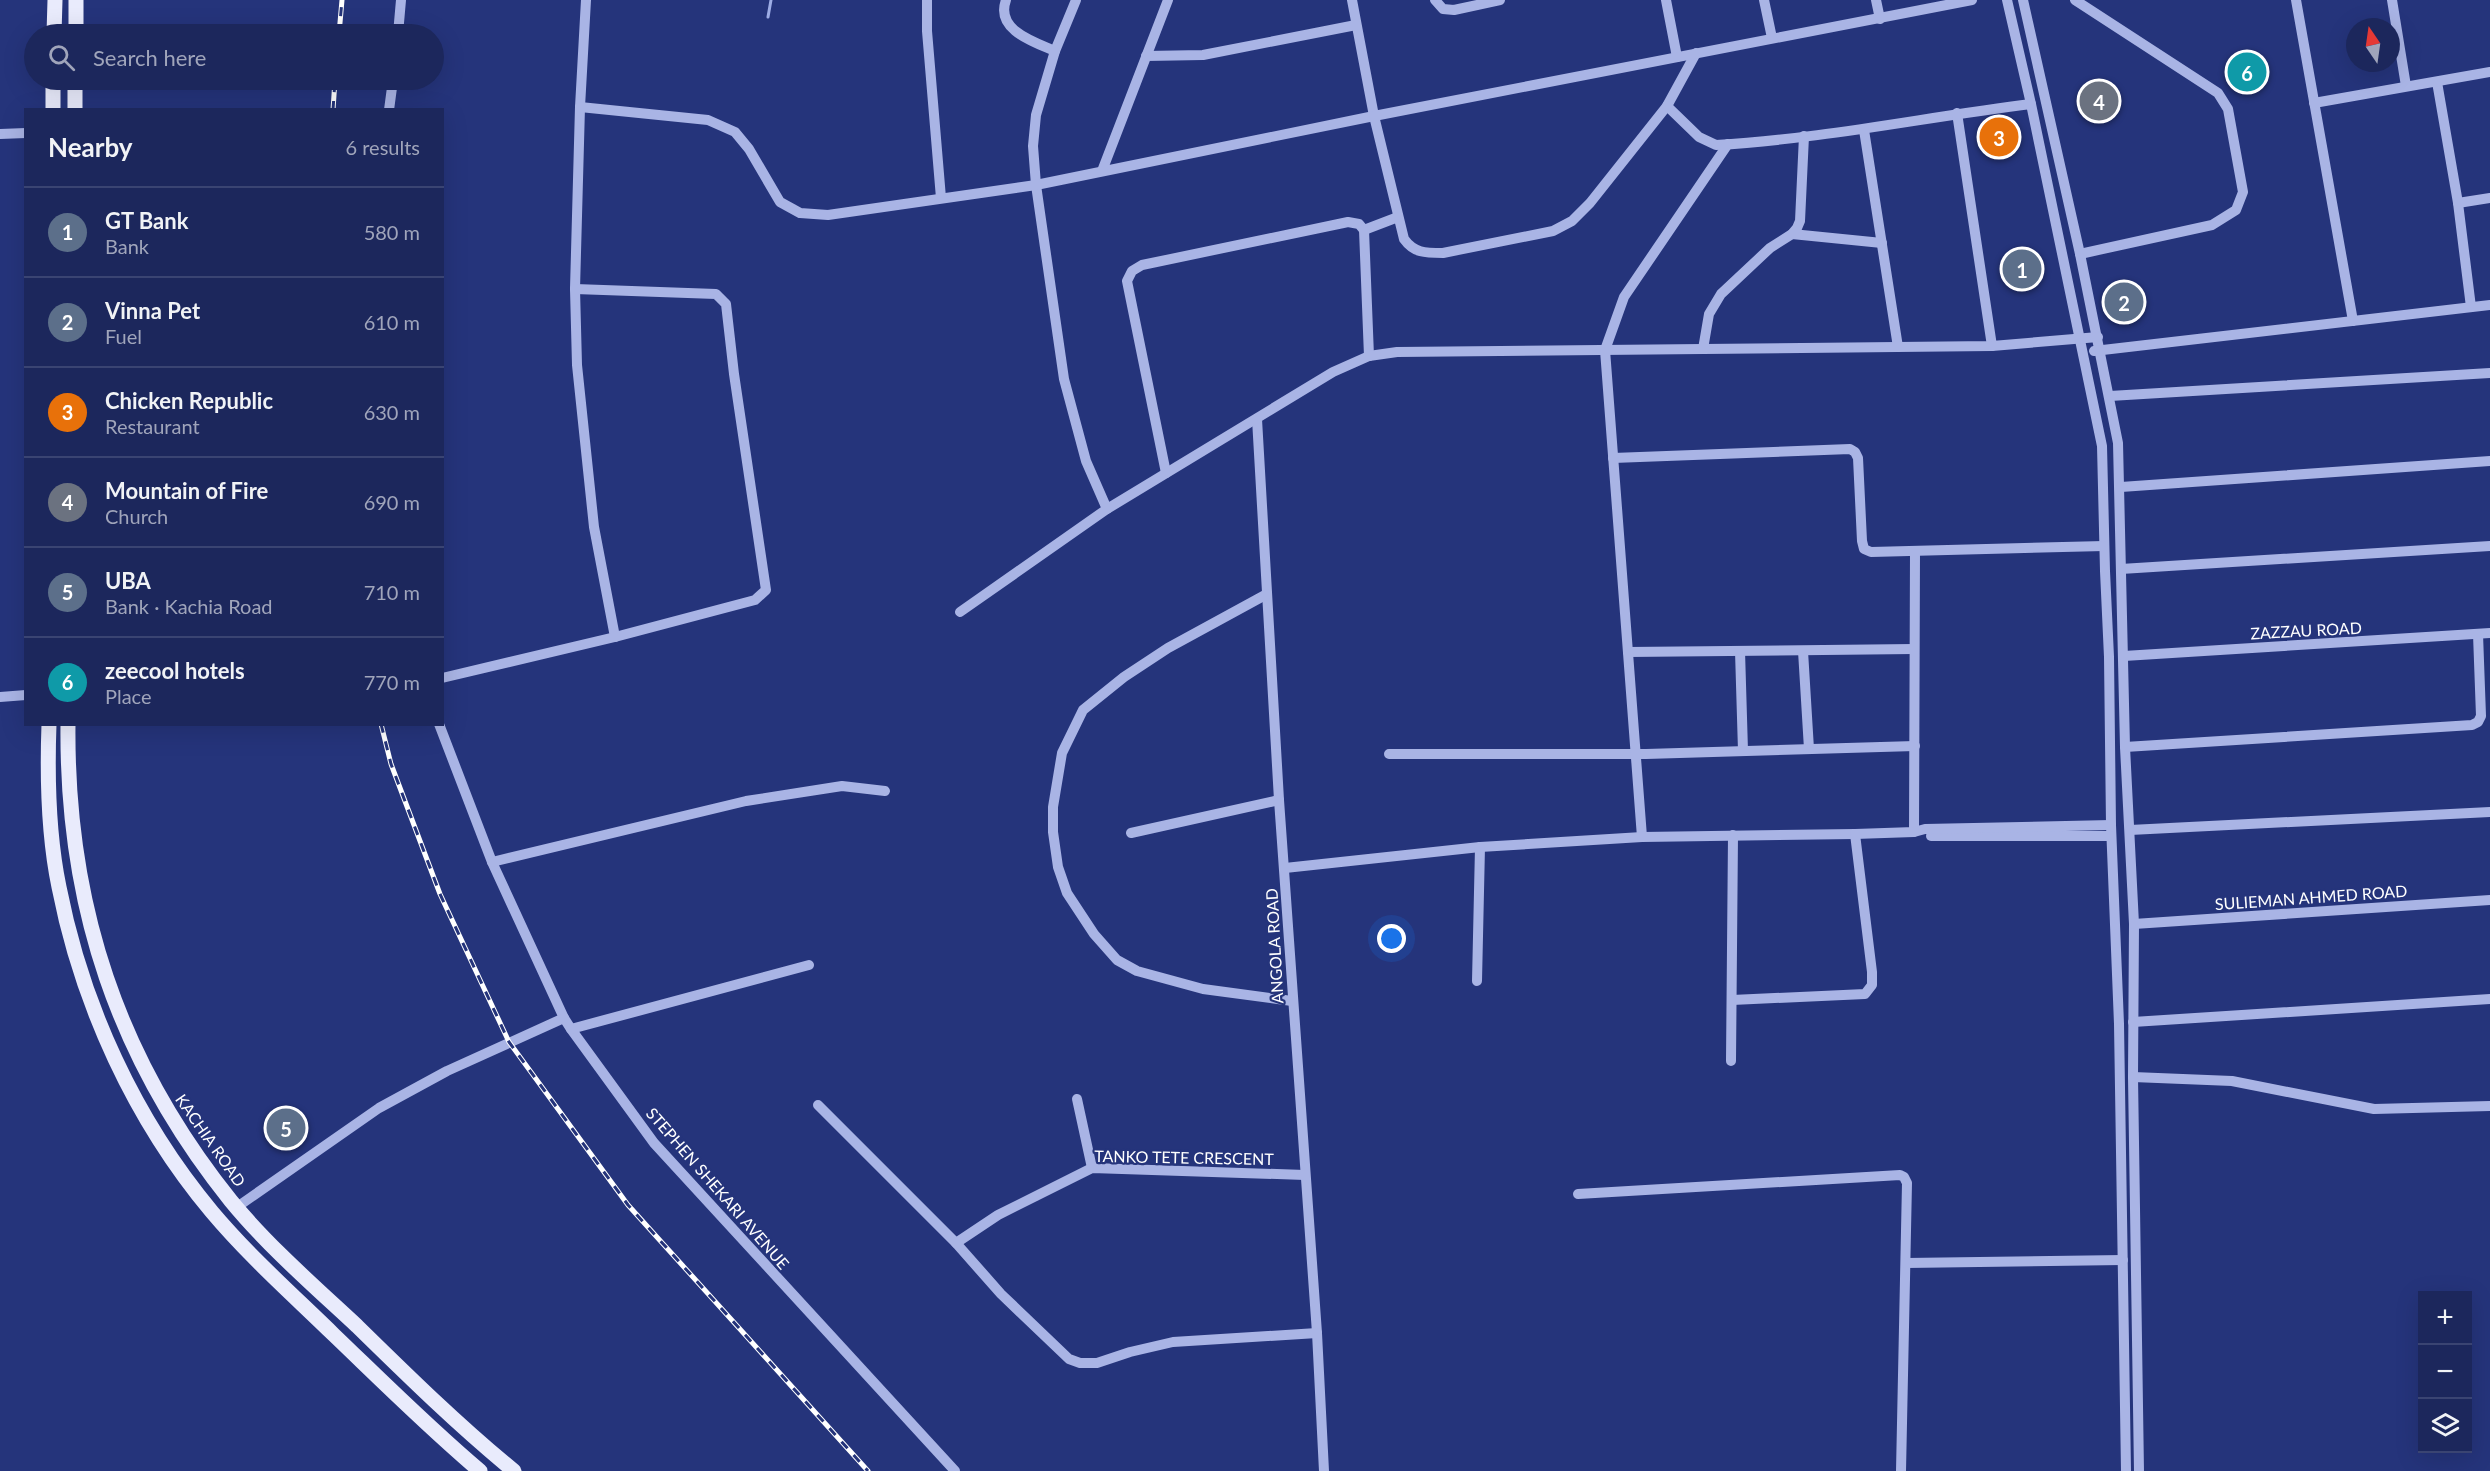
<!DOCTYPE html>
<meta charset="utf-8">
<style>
:root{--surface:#1c275c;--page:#252f62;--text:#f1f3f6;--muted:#a0a5bb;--line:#3a4472;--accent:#1a73e8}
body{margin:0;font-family:Lato,sans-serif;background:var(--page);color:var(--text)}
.controls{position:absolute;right:18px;bottom:18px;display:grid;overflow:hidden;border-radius:0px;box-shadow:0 6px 24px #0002}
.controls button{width:54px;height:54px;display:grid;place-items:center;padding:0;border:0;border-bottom:2px solid var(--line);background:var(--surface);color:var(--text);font:30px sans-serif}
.compass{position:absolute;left:2346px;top:18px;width:54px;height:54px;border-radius:50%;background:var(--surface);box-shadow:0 6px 24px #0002;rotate:347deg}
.you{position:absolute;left:1392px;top:939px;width:21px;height:21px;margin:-15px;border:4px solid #fff;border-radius:50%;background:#1a73e8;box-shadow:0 0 0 9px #1a73e833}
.badge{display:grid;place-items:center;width:39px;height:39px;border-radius:50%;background:var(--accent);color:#fff;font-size:20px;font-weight:700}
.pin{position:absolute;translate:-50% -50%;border:3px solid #fff;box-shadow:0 2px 6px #0006}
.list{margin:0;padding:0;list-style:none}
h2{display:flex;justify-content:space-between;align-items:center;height:78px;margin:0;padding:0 24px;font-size:26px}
h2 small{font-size:20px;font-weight:400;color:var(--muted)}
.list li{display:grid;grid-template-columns:39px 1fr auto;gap:18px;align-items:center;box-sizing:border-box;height:90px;padding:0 24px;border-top:2px solid var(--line)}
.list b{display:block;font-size:22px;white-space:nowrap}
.list p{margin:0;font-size:20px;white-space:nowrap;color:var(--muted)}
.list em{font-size:20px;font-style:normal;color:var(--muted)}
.icon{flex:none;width:33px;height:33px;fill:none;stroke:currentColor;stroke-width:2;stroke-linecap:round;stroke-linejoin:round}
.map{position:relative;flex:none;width:2490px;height:1471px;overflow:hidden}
.search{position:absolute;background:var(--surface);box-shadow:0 6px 24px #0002;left:24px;top:24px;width:420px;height:66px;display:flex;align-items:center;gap:15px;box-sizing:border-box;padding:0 21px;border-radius:33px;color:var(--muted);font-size:22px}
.panel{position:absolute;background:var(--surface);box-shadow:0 6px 24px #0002;left:24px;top:108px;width:420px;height:618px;border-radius:0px}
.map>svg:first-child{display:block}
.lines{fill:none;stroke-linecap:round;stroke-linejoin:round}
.stream{stroke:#9dace5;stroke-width:3}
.minor{stroke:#a9b4e5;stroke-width:10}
.major{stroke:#e9ebfc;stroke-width:15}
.rail-casing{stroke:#fff;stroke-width:5}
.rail{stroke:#25347b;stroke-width:3;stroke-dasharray:9;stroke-linecap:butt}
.labels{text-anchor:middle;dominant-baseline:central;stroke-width:4.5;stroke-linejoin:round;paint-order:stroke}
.street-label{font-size:16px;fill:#fff;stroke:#25347b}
</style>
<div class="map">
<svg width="2490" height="1471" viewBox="0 0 2490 1471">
<rect width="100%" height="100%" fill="#25347b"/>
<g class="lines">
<path class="stream" d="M768,17L771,0"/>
<g class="minor">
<path d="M586,0L580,107L575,289L577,365L594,527L615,637"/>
<path d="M927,0V31L941,198"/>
<path d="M1006,0C995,30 1034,42 1055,51"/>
<path d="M1076,0L1055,51L1036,115L1033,146L1036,185L1064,379L1086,461L1107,509"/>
<path d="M1352,0L1374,116L1404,239C1414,253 1425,253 1443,253L1553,231L1572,221L1590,203L1667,106L1696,53"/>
<path d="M1435,0L1443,9L1454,10L1500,0"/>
<path d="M1666,0L1677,57"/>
<path d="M1764,0L1772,38"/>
<path d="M1876,0L1880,19"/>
<path d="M2007,0L2031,104L2102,446L2105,571L2109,657L2111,825L2119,1024L2126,1471"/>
<path d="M2023,0L2080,254L2118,443L2125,747L2134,924L2133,1077L2139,1471"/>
<path d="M2075,0L2218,93L2228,109L2243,192L2236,210L2212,225L2080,254"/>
<path d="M2296,0L2353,321"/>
<path d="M2392,0L2406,86"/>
<path d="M398,34L401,0"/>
<path d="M1146,56L1203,55L1356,25"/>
<path d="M2437,82L2458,203L2471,307"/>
<path d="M2314,103L2490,72"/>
<path d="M1667,106L1699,137L1716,145C1822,139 1926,117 2031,104"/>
<path d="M580,107L708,120L735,132L749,149L780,202L800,213L828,215L1036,185L1374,116L1972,0"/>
<path d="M389,110L393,80"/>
<path d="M1957,113L1992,346"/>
<path d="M1864,130L1898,347"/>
<path d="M0,134L26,133"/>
<path d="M1102,171L1168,0"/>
<path d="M2458,203L2490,198"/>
<path d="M1364,230L1398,217"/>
<path d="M1792,234L1882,243"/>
<path d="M1703,349L1709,314L1721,294L1770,248L1792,234L1797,228L1800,221L1804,136"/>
<path d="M2094,351L2490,305"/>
<path d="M2110,396L2490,373"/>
<path d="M1257,419L1279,800L1317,1333L1324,1471"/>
<path d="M1613,458L1850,449L1855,452L1858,458L1862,541L1864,549L1871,552L2104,546"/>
<path d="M1166,473L1127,281L1132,271L1142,265L1348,222L1359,224L1364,230L1369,356"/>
<path d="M2121,487L2490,461"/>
<path d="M2121,569L2490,546"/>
<path d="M1267,594L1168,648L1124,677L1083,710L1062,753L1053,807V832L1058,867L1067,893L1094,934L1117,960L1137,971L1203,989L1292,1001"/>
<path d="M960,612L1107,509L1333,372L1369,356L1397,352L1992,346L2098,337"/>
<path d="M1740,651L1743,751"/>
<path d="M1803,651L1809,749"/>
<path d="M1628,652L1914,649"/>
<path d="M2124,656L2490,633"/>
<path d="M442,678L615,637L755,600L766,590L734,374L726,304L716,294L575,289"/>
<path d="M0,697L26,695"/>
<path d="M439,724L492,862L564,1018L571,1029L654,1143L955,1471"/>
<path d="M2125,747L2472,725L2478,722L2481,716L2478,634"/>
<path d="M1389,754H1646L1915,746"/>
<path d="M2130,830L2490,812"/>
<path d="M1914,832L1915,551"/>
<path d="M1131,833L1279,800"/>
<path d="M1931,836H2111"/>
<path d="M1642,837L1605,350L1624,297L1728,144"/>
<path d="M492,862L746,801L842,786L885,791"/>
<path d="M1285,868L1480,847L1642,837L1855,834L1914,832L1925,829L2111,825"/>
<path d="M2134,924L2490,900"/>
<path d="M1477,981L1480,847"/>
<path d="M1732,1000L1865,994L1872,985V972L1855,834"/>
<path d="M2133,1022L2490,999"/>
<path d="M571,1029L809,965"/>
<path d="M1731,1061L1733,835"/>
<path d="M2133,1077L2232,1081L2374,1109L2490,1106"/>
<path d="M1077,1099L1092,1168"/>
<path d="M818,1105L956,1243L1001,1294L1069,1359L1080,1363H1097L1130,1352L1173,1342L1317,1333"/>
<path d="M1578,1194L1900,1175L1904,1177L1907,1183L1901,1471"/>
<path d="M237,1207L379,1108L447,1071L564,1018"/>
<path d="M956,1243L998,1215L1092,1168L1305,1175"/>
<path d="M1906,1263L2123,1260"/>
</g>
<g class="major">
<path d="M54,34L55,0"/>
<path d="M76,34V0"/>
<path d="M53,110V80"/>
<path d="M75,110V80"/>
<path d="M49,724C47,779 48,834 59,887C82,1005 135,1120 212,1212C249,1256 293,1295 334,1335C382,1381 429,1428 480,1471"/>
<path d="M68,724C66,905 118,1060 231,1201C268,1246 314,1286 357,1326C408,1376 459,1426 514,1471"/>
</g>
<g class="rail-casing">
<g id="rail">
<path d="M339,34L342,0"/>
<path d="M333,110L335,80"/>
<path d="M381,724L391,764L440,894L509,1042L628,1205L868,1471"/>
</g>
</g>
<use href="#rail" class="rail"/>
</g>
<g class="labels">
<g class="street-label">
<text transform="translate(2306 630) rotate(-3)">ZAZZAU ROAD</text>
<text transform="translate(2311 897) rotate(-4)">SULIEMAN AHMED ROAD</text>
<text transform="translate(1274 946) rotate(-93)">ANGOLA ROAD</text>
<text transform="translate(211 1140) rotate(55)">KACHIA ROAD</text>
<text transform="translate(1184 1157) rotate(1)">TANKO TETE CRESCENT</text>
<text transform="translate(718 1188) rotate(49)">STEPHEN SHEKARI AVENUE</text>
</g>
</g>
</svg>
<div class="controls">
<button>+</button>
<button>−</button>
<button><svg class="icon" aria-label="layers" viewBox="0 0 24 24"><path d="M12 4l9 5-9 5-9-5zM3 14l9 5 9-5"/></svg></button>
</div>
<svg class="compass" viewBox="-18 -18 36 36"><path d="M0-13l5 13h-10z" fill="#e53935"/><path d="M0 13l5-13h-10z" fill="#a0a5bb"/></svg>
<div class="you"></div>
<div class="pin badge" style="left:2022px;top:269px;background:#5c6f8a">1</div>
<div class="pin badge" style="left:2124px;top:302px;background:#5c6f8a">2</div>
<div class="pin badge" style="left:1999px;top:137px;background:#e8710a">3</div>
<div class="pin badge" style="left:2099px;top:101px;background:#6b7280">4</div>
<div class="pin badge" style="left:286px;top:1128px;background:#5c6f8a">5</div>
<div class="pin badge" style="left:2247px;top:72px;background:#0f9aa8">6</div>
<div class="search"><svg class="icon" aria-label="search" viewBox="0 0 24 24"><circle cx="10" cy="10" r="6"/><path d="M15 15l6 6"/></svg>Search here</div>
<section class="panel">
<h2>Nearby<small>6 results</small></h2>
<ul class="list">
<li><span class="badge" style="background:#5c6f8a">1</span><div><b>GT Bank</b><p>Bank</p></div><em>580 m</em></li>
<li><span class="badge" style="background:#5c6f8a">2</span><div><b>Vinna Pet</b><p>Fuel</p></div><em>610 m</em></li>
<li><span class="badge" style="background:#e8710a">3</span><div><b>Chicken Republic</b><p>Restaurant</p></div><em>630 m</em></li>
<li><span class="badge" style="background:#6b7280">4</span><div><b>Mountain of Fire</b><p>Church</p></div><em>690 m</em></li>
<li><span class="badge" style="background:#5c6f8a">5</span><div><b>UBA</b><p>Bank · Kachia Road</p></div><em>710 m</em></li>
<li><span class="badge" style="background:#0f9aa8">6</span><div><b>zeecool hotels</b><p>Place</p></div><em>770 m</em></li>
</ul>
</section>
</div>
